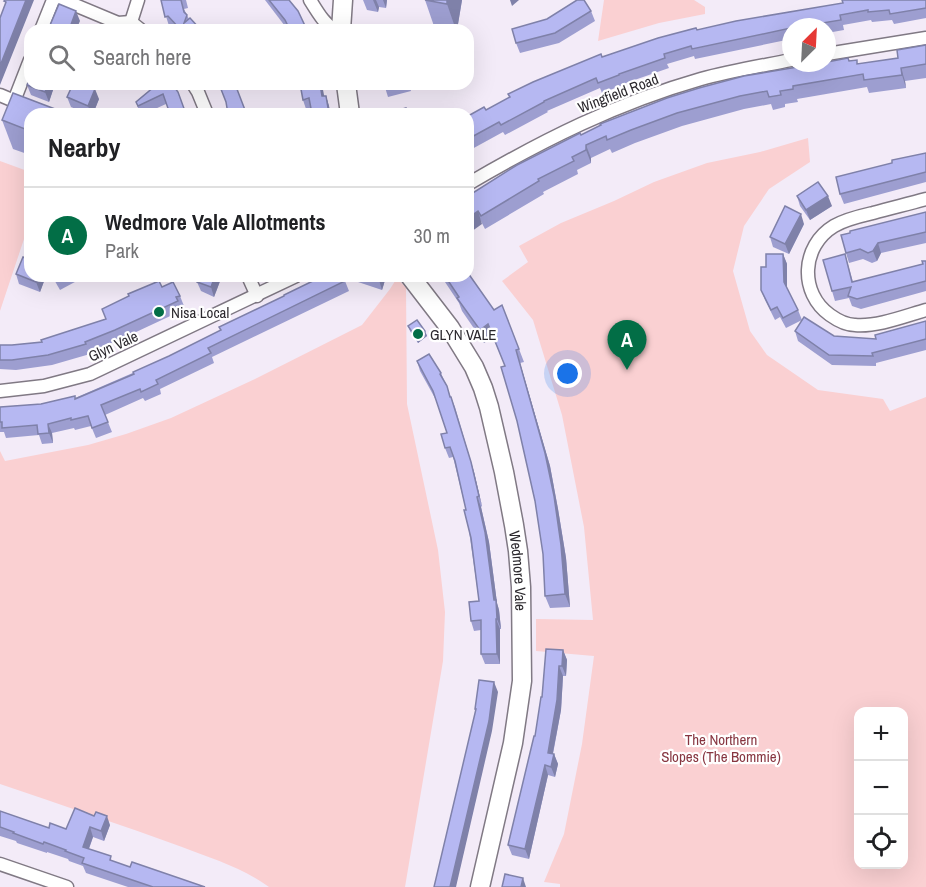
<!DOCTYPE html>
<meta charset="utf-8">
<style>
:root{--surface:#fff;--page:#f6f6f6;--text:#202124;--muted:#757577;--line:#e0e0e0;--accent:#026e46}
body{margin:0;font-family:"Archivo Narrow",sans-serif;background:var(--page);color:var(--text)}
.controls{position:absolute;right:18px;bottom:18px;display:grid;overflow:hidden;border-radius:12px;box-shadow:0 6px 24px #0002}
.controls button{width:54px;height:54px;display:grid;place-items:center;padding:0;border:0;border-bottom:2px solid var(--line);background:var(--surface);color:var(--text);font:30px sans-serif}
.compass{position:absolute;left:782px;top:18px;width:54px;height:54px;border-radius:50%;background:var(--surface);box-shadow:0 6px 24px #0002;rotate:24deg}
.you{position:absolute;left:568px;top:374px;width:21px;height:21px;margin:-15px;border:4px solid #fff;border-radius:50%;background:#1a73e8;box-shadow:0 0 0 9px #1a73e833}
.badge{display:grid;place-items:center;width:39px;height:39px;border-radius:50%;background:var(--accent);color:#fff;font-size:20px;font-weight:700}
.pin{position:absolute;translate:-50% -50px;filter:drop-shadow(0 2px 3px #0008)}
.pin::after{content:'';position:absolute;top:32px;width:21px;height:18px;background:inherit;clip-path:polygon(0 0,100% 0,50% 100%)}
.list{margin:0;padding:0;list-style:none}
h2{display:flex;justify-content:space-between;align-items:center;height:78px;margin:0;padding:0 24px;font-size:26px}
h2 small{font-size:20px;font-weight:400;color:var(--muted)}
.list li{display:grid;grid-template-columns:39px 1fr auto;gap:18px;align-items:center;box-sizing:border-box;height:96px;padding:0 24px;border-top:2px solid var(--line)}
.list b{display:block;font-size:22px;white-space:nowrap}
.list p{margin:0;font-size:20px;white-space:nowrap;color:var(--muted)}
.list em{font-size:20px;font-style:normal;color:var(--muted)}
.icon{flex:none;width:33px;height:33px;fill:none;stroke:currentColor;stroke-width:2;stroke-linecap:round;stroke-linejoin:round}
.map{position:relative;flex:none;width:926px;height:887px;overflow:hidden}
.search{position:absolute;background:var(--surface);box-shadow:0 6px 24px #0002;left:24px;top:24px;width:450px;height:66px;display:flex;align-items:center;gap:15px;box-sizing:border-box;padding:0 21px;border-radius:18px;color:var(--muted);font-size:22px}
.panel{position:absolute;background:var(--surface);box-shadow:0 6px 24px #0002;left:24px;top:108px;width:450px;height:174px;border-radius:18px}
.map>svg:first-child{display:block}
.green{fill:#fad0d2;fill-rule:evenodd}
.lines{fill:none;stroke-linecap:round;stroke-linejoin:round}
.street-casing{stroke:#807984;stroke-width:15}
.secondary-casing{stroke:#807984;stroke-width:21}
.street{stroke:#fff;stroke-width:12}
.secondary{stroke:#fff;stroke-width:18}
.wall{fill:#9d9ed0}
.shaded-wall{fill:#7f81a9}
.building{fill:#b6b8f2;stroke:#7f81a9;stroke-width:1.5}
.poi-dot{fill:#026e46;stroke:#fff;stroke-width:2}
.labels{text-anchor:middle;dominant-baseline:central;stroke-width:4.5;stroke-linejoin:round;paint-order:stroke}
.street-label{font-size:15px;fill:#2c292e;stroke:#fff}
.poi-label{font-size:15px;fill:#2c292e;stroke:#fff;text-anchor:start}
.park-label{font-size:15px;fill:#873641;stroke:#fff}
</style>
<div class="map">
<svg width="926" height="887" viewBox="0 0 926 887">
<rect width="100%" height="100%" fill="#f3ebf8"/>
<g class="green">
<path d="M604,0H694L705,7V14L659,23L598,41Z"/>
<path d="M808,138L810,162L769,189L744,226L733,271L750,331L767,355L818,390L883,399L890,411L926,397V887H560V884L544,882L564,834L582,744L594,656L536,651V619L593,620L584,527L562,415L533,320L502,281L528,262L519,246L561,223L614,201L654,182L707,163L760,152ZM858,712H904V864H858Z"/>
<path d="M0,161L30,172V221L0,311Z"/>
<path d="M397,278L406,288L407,404L438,550L445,612L443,661L405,887H269C243,868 211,858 182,847C122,825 61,805 0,784V451L5,461L88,445L126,434L171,418L255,379L362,325L390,289Z"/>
</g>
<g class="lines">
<g class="street-casing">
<g id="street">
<path d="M63,0L118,23L131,22"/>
<path d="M138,0L131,22L141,30"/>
<path d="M310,0C317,11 324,24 335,30"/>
<path d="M41,30L53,0"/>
<path d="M827,54L926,38"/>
<path d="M193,84L198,92L207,114"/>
<path d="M0,95L45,114"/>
<path d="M14,101L30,60"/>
<path d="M468,184C543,140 617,103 701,79C730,71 761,66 791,60"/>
<path d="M926,199C908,204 891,208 873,213C860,216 846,219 834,226C801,246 799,293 830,315C837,320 846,325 855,325C877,327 905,316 926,310"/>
<path d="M248,276L257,296"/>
<path d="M0,391L44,386L90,374L296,276"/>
<path d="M0,864L67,887"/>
</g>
</g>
<g class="secondary-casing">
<g id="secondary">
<path d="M341,30L343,0"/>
<path d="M346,84L350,114"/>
<path id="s1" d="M410,276L450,328L474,367L483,388L489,407L504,472L514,525L518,551L521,587L522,681L513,743L480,887"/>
</g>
</g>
<use href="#street" class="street"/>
<use href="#secondary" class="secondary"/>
</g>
<g class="wall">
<path d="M161,0H186L188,8L184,9L189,19L201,30H176L172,26H169Z"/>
<path d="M265,0H289L307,30H288Z"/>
<path d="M363,0H387L386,8L379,7L378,12L367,10Z"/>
<path d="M425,0H462L457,30L435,29Z"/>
<path d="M926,0V18L894,24L892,20L872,22L871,20L843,25L844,30L827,33V27H791V39L695,59L694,56L667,64L669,68L623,84V85L602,93L600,88L547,111L548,112L505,135L503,132L472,149V154L468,156V116L486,110L602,57L697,30Z"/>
<path d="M591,11L595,21L559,43L520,53L516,43Z"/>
<path d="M926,45V78L905,81L906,88L869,93L867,87L797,99L798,102L785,104V107L773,110L771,104L744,109L682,126L635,143L612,153L610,149L591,158V163L577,170L578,174L543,192L544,194L485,229L468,196L581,135L849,61L858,64L898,58Z"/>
<path d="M30,84H55L49,102L31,95L27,85Z"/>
<path d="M149,84H172L166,104L144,114H140L136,102L153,88Z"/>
<path d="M384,84H409L411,91L388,97Z"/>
<path d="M326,96L329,106L306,109L303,100Z"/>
<path d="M67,97L99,99L93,114H87L71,107Z"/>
<path d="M30,114V155L13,149L2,120Z"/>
<path d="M926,153V182L844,204L840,194Z"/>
<path d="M797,196L832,206L810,220L800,206Z"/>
<path d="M926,212V243L881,253L877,261L872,263L863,259L849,263L846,253Z"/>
<path d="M804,224L789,254L773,247L770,237Z"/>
<path d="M783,254L787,264V289L798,310L802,320L786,328L780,317L775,320L765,300L761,290L766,267Z"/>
<path d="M845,254L853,282L923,264L926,261V291L861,309L852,306L849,298L835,301L832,291Z"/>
<path d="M16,274L46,276L40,292L19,284Z"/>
<path d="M52,276H86L60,290Z"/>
<path d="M199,276H222L214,297L201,291L197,282Z"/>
<path d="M356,276H386V277L382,290L358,282Z"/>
<path d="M441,276H468L519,349L524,362L520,363L550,466L558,509L566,558L570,607L550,608L545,596L543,554L535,501L505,366L493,337L484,343L462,311L459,303Z"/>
<path d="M345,281L349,291L212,357L214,363L160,389L161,394L145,401L143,398L105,415L112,432L96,438L91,426L75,430L74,428L52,433L53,443L42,444L39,435L6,438L4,432H0V407L41,404L75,398Z"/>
<path d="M162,287L180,296L184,306L180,307L181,311L119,340L89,352L90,354L52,365L16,370L0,369V345H12L42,342L106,319Z"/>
<path d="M926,321V350L876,363V366L832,365L798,341L795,331L834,336L876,339Z"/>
<path d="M408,326L425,331L427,336L418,343L410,331Z"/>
<path d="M417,361L441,373L455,407L474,472L482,506L481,507L489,542L497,603L499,610L501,629H500V664H485L481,654V630L474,631L471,621L479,601L466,510L453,457L449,458L445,448L447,433L436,400L420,371Z"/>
<path d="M563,650L567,660L566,676H563L561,710L553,754H554L558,764L555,777L548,775L529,859L512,855L508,845L535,736L542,697Z"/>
<path d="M0,811L49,828L66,829L110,825L104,841L93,837L89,849L112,861L130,867L205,887H128L86,873L83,866L69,861L68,859L47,852V853L17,843L16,841L0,836Z"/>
</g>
<g class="shaded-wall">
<path d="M26,0H34L0,85V66Z"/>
<path d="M373,0H376L379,7L378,12Z"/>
<path d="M383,0H387L386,8Z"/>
<path d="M447,0H462L457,30H456L447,4Z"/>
<path d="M510,0H519L512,6Z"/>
<path d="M76,11L80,21L76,30H69Z"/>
<path d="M901,68L905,81L906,88L902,75Z"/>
<path d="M48,84H55L49,102L45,92Z"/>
<path d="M320,84H322L326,106L322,96Z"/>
<path d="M95,89L99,99L93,114H91L88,106Z"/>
<path d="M326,96L329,106L331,114H329Z"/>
<path d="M586,145L591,158V163L586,150Z"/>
<path d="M828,196L832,206L810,220L806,210Z"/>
<path d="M478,211L482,224L468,234V218Z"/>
<path d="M801,214L804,224L789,254L785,244Z"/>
<path d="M878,243L881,253L877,261L873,251Z"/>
<path d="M783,254L787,264V292L784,282Z"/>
<path d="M39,276H46L40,292L36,282Z"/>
<path d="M215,276H222L214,297L211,287Z"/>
<path d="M380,276H386V277L382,290L379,280Z"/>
<path d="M488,324L493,337L484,343L480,330Z"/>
<path d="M425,331L427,336L418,343L416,338Z"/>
<path d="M516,350L520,363L550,466L558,509L566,558L570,607L565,594Z"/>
<path d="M451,397L474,472L482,506L479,496Z"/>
<path d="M48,424L52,433L53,443L49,433Z"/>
<path d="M477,497L481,507L489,542L497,603L499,610L501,629L497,619Z"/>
<path d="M496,619L500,629V664L497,654Z"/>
<path d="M563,650L567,660L566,676L562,666Z"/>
<path d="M559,666L563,676L561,710L551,763L548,753Z"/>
<path d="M494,682L498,692L492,731L456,887H450Z"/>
<path d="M554,754L558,764L555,777L551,767Z"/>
<path d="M545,765L548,775L529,859L525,849Z"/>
<path d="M107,816L110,825L104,841L101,831Z"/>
<path d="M90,827L93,837L86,856L83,847Z"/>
<path d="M523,878L526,887H521Z"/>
</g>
<g class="building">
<path d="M5,0H26L0,66V18L6,2L4,1Z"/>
<path d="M161,0H181L184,12L187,15L184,23L190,18L201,30H181L168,16L165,17Z"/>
<path d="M269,0H289L298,11L307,30H290L285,20Z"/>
<path d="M425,0H447V4Z"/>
<path d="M577,0H584L591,11L555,33L516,43L512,29L547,19Z"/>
<path d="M842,0H926V8L890,14L889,10L868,12V10L840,15L841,20L798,27H791V28L692,49L691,46L664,54L665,58L619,74V75L598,83L596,78L544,101V102L501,125L499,122L468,139L469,144H468V116L484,107L486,110L510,97L508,94L533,82L601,54L602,57L611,54L658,38L696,28L697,30L736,21L843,3Z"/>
<path d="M59,4L76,11L69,30H48Z"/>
<path d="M926,45V64L901,68L902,75L864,80L863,74L793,86V89L780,91L781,95L769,97L767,91L740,96L677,113L631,130L607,140L606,136L586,145V150L572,157L574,161L538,179L539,181L481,216L478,211L468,218V196L517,165L580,133L581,135L601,125L600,124L667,98L699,88L744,76L821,63H827V62L848,58L849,61L857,60V64L898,58L897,50Z"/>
<path d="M30,77V84H48L45,92L27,85Z"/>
<path d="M73,84H84L95,89L88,106L67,97Z"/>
<path d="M154,84H172L178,92L186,114H170L163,94L138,106L136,102L155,86Z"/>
<path d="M219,84H235L245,110L246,114H228L226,102Z"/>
<path d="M300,84H320L322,96H326L329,114H312L309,98L303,100Z"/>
<path d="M13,93L55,109L53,114H30V131L2,120Z"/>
<path d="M406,108L408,114H386Z"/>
<path d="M926,153V172L840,194L836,177L892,163V160Z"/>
<path d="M818,182L828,196L806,210L797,196Z"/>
<path d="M785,206L801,214L785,244L770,237Z"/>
<path d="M926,212V232L878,243L873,251L868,253L860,249L846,253L841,235L850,233V231Z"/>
<path d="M766,254H783L784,282L798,310L783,318L777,307L771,310L761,290V267H766Z"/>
<path d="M845,254L852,282L923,264L922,261H926V281L857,299L848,296L851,287L832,291L823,260Z"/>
<path d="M23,257L30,260V276H39L36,282L16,274Z"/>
<path d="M468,273L494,310L502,305L519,349L516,350L545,453L554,496L561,545L565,594L545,596L543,554L535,501L517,421L501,367L505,366L488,324L480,330L457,298L459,297L445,276H468Z"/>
<path d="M54,276H64L56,280Z"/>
<path d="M199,276H215L211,287L197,282Z"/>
<path d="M323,276H343L345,281L208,348L211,353L156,380L158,384L141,392L140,389L101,405L108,422L92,428L88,416L71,420V418L48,424L49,433L38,434L37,425L2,428V422H0V407L41,404L75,396V399L134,374L133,372L169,356L221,330L219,327L284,296V295Z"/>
<path d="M366,276H380L379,280Z"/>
<path d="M159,281L162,287L173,282L180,296L176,297L178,301L115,330L85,342L86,344L48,355L12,360H0V345H12L42,342L41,340L106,319L102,309L129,296L128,294Z"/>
<path d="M804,317L834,336L876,339L875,335L926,321V339L872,353L873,356L829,355L795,331Z"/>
<path d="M417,320L425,331L416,338L408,326Z"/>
<path d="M429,354L441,373L440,374L447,386L450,397H451L471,462L479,496L477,497L485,532L494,600H496L497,619H496L497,654H481V620L471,621L469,602L479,601L471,538L464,510H466L455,461L450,447L445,448L441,434L447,433L433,391L417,361Z"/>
<path d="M546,649L563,650L562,666H559L557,700L548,753L554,754L551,767L545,765L525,849L508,845L534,736H535L541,697H542Z"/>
<path d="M479,680L494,682L489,721L450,887H434L476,709H475Z"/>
<path d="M75,808L94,816L96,812L107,816L101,831L90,827L83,847L111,856L110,860L130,867L132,862L205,887H153L82,863L84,858L65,851L66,850L44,842L43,844L13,833L14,832L0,827V811L49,828L50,823L66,829Z"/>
<path d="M505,874L523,878L521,887H502Z"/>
</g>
<g class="poi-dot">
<circle cx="159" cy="312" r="6"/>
<circle cx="418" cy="334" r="6"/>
</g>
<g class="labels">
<g class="street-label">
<text transform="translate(618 93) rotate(-21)">Wingfield Road</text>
<text transform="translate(113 346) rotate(-25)">Glyn Vale</text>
<text stroke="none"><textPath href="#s1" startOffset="321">Wedmore Vale</textPath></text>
</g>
<g class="poi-label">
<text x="171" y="312">Nisa Local</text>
<text x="430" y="334">GLYN VALE</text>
</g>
<g class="park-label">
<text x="721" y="739">The Northern<tspan x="721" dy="17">Slopes (The Bommie)</tspan></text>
</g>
</g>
</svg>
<div class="controls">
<button>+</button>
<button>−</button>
<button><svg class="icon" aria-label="locate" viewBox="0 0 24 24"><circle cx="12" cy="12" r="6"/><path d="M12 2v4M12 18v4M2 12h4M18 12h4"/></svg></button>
</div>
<svg class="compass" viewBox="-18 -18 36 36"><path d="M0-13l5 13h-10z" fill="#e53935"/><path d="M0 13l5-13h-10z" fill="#757577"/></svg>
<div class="you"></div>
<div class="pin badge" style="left:627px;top:370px">A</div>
<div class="search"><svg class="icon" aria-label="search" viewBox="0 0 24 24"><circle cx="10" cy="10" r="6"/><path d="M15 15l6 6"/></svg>Search here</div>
<section class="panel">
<h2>Nearby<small></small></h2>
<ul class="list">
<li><span class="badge">A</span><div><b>Wedmore Vale Allotments</b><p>Park</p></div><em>30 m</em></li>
</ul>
</section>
</div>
